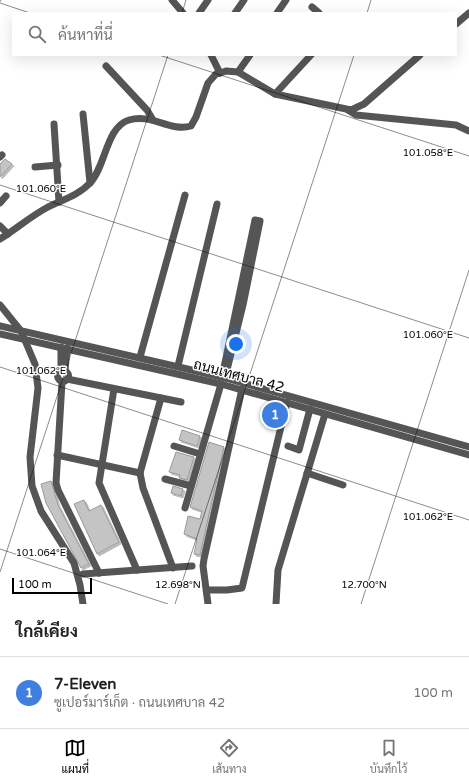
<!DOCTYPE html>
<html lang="th">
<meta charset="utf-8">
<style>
:root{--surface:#fff;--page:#f2f2f2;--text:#202124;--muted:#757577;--line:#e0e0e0;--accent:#000}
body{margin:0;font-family:"Varela Round",Sarabun,sans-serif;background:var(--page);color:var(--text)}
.scale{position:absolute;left:12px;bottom:10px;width:80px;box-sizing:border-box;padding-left:4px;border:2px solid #000;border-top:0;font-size:11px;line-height:14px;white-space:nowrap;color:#000;-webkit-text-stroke:3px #fff;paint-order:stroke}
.you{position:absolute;left:236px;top:344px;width:14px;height:14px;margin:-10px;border:3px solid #fff;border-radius:50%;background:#1a73e8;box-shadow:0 0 0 6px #1a73e833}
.badge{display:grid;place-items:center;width:26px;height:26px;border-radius:50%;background:var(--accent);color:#fff;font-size:13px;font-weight:700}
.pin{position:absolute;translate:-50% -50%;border:2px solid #fff;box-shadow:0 1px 4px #0006}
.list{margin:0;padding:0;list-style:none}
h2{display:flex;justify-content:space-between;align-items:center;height:52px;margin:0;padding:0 16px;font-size:17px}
h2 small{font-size:13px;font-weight:400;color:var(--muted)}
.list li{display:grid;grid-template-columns:26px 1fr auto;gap:12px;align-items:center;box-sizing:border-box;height:72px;padding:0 16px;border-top:1px solid var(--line)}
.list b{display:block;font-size:15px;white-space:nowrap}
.list p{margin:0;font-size:13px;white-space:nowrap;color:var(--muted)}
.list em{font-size:13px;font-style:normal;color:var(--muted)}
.icon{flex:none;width:22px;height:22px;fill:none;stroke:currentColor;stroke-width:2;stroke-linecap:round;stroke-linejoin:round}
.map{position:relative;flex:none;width:469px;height:604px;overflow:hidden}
.search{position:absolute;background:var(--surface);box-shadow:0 4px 16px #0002;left:12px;right:12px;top:12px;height:44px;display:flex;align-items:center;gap:10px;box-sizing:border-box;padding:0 14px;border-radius:0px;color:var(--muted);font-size:15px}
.sheet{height:124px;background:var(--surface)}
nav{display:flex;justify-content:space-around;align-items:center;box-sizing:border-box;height:56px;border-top:1px solid var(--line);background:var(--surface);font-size:11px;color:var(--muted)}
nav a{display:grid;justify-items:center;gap:2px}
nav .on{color:var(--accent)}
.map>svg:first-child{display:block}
.building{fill:#c4c4c4;stroke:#999;filter:url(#shadow)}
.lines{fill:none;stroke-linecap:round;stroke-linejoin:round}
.minor{stroke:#555;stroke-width:7}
.ticks{fill:none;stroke:#000;stroke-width:1;stroke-opacity:0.45}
.labels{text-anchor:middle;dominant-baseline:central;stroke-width:3;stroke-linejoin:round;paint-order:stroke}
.street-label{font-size:14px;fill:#000;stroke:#fff}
.ticks-label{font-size:10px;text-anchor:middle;fill:#000;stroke:#fff;stroke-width:3;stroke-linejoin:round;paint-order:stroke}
</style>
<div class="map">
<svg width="469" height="604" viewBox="0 0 469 604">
<defs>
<filter id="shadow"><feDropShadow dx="2" dy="2" stdDeviation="0" flood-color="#0004"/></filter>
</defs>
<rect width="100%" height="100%" fill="#fff"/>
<g class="building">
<path d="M5,159L12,164L0,177V164Z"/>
<path d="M182,430L200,436L197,446L179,440Z"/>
<path d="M209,442L224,447L200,555L194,554L197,539L184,534L188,516L200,519L202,511L190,507Z"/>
<path d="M176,452L194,457L187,480L179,478L180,475L169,472Z"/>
<path d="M51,481L58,505L89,564L81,568L46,503L41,484Z"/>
<path d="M173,486L183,489L181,496L171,493Z"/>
<path d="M84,500L89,511L101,505L119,542L97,554L74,504Z"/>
</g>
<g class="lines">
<g class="minor">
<path d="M172,0L183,13"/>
<path d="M312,7L319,13"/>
<path d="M199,13L208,0"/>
<path d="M235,13L244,0"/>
<path d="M277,13L286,0"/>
<path d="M456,24L469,13"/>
<path d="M211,55L220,73"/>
<path d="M106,66L147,110L153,120"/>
<path d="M238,72L250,55"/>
<path d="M275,94L311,55"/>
<path d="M348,110L356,115L456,125L469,131"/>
<path d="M83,114L90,183"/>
<path d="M54,124L59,202"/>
<path d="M0,157L2,155"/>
<path d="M35,167L58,165"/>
<path d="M0,203L6,196"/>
<path d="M0,226L8,234"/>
<path d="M0,239C16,229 31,216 48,207C62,200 79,195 90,183C106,166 106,127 129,120C151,113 170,132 191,126L196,117L208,83L216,74L220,73L226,71L238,72L275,94L351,110L364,104L420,55"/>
<path d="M0,305L21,331L35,364L38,388L30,457L32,486L41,511L74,563L80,585L83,604"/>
<path d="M0,326L222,377L469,447"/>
<path d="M0,334L221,384L469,455"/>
<path d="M140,357L185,195"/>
<path d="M178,366L217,204"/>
<circle cx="63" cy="376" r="5.5"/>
<path d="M61,371V347"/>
<path d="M65,371L67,348"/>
<path d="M222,377L255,220L260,221L243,305L225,378"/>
<path d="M67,379L181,402"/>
<path d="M62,382L56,483L58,490L99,573"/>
<path d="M114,389L99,483L137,570"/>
<path d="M161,398L140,473L143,488L173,568"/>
<path d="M174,446L200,454"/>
<path d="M288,446L299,450L310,409"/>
<path d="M57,455L140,473"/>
<path d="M307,473L343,485"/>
<path d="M165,479L191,486"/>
<path d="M185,508L221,384"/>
<path d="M83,574L192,566"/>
<path d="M207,590H227L242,588L287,402"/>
<path d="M208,604L203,566L204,559L242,389"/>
<path d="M276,604L278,570L325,414"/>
</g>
</g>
<path class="ticks" d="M0,2L1,0M0,3L30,13M182,13L186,0M367,13L371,0M159,55L469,156M0,185L469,338M0,367L469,520M0,549L168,604M0,572L168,55M175,604L354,55M361,604L469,270"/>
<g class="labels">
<g class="street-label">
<text transform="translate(239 376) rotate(15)">ถนนเทศบาล 42</text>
</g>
</g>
<g class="ticks-label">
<text x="428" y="156">101.058°E</text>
<text x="41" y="192">101.060°E</text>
<text x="428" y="338">101.060°E</text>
<text x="41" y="374">101.062°E</text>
<text x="428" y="520">101.062°E</text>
<text x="41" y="556">101.064°E</text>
<text x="178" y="588">12.698°N</text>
<text x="364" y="588">12.700°N</text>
</g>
</svg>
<div class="scale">100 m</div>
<div class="you"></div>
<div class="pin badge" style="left:275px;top:415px;background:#3f7fe0">1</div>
<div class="search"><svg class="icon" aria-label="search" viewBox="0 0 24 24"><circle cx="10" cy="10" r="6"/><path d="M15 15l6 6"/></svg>ค้นหาที่นี่</div>
</div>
<section class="sheet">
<h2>ใกล้เคียง<small></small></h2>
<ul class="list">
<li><span class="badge" style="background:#3f7fe0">1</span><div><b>7-Eleven</b><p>ซูเปอร์มาร์เก็ต · ถนนเทศบาล 42</p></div><em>100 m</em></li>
</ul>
</section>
<nav>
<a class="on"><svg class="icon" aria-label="map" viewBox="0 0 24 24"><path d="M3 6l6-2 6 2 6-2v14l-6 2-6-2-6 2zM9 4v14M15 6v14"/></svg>แผนที่</a>
<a><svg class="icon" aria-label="directions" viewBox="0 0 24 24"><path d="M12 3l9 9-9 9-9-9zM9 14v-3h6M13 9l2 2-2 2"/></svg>เส้นทาง</a>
<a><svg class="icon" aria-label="saved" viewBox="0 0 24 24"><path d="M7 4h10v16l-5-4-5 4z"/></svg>บันทึกไว้</a>
</nav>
